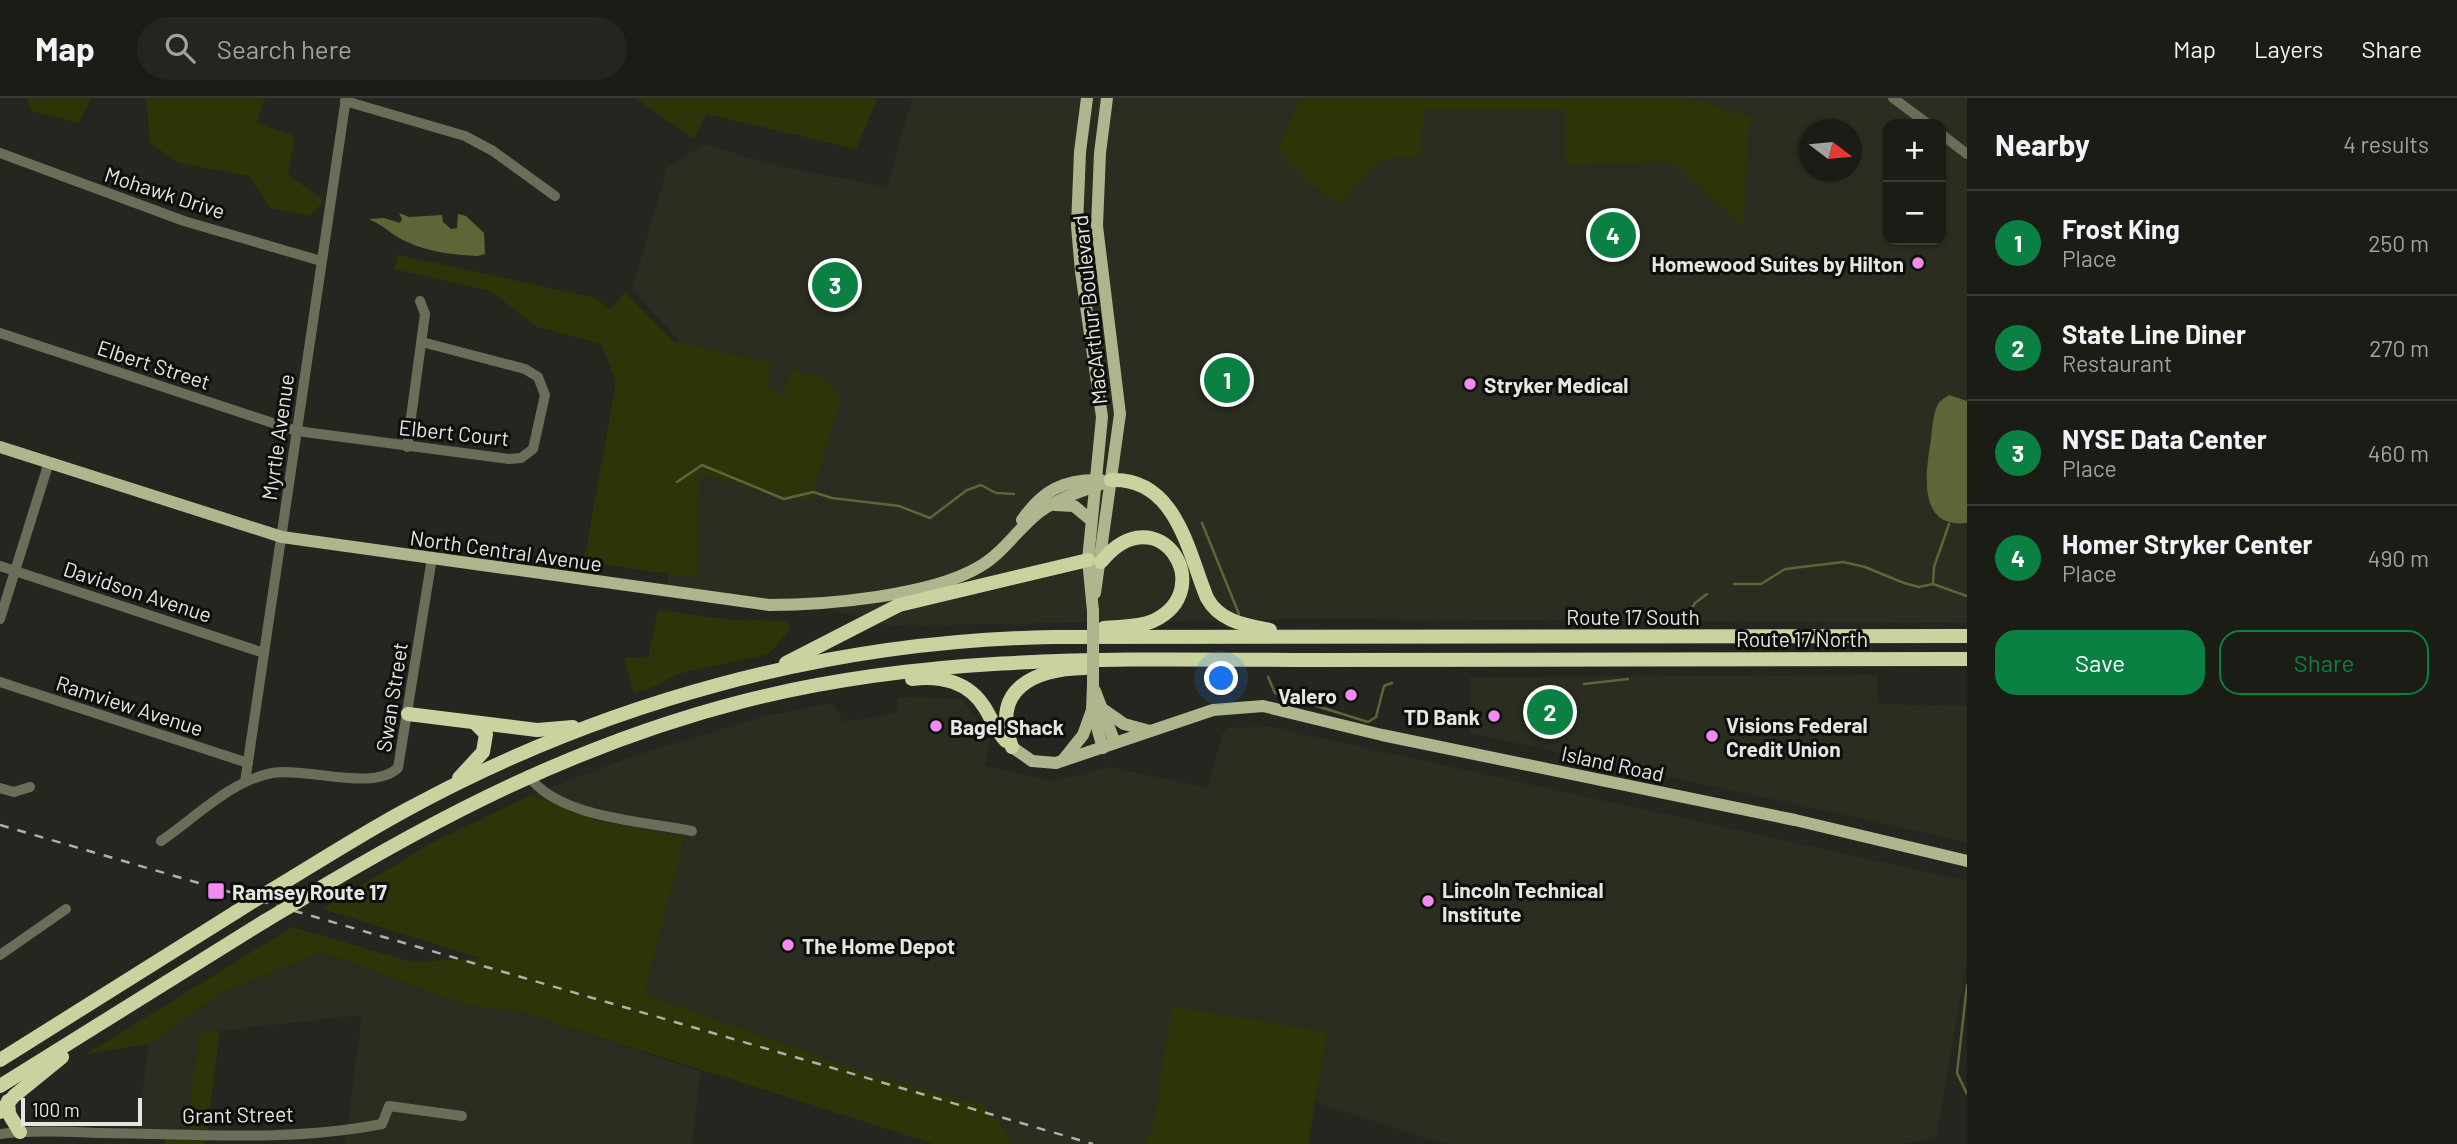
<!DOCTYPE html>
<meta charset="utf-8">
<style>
:root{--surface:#1c1c17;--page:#252520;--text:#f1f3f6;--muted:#a0a1a1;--line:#3a3a36;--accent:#0b8043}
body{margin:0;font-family:Barlow,sans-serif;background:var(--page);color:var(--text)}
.controls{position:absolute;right:21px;top:21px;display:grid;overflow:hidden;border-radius:14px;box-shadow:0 2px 5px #0004}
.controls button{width:63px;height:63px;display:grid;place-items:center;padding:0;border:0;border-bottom:2px solid var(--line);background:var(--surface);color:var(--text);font:35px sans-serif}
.compass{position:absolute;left:1799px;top:21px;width:63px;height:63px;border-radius:50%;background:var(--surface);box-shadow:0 2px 5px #0004;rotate:106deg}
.scale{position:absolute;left:21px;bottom:18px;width:121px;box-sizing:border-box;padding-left:7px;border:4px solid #e5e6e1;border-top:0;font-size:19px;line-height:24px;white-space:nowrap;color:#e5e6e1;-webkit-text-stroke:5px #0e0f0c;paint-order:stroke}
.you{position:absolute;left:1222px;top:581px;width:24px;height:24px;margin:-18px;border:5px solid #fff;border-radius:50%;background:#1a73e8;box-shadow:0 0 0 10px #1a73e833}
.badge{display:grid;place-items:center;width:46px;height:46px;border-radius:50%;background:var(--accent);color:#fff;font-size:23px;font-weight:700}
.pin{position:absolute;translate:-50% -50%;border:4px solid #fff;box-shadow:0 2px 7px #0006}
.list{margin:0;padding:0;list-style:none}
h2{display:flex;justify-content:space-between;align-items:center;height:91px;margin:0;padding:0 28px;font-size:30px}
h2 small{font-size:23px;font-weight:400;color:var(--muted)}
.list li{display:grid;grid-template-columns:46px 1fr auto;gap:21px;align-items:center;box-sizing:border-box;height:105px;padding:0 28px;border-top:2px solid var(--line)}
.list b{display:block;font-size:26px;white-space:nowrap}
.list p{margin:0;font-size:23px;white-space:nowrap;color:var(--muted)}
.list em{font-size:23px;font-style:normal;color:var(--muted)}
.actions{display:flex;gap:14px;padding:21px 28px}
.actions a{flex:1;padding:16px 0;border:2px solid var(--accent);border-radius:21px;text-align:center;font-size:24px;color:var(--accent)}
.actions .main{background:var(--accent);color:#fff}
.icon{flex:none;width:38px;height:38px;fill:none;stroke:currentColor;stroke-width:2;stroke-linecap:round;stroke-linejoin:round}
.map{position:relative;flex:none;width:1967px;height:1046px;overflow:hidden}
header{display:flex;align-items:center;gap:42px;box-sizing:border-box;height:98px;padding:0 35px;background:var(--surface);border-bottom:2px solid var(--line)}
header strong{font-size:33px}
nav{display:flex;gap:38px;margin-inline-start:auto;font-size:24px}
.search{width:490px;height:63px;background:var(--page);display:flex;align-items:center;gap:18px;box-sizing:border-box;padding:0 24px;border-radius:38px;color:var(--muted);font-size:26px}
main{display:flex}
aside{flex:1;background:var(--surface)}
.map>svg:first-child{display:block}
.built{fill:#2a2d20;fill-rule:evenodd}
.green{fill:#2e3407}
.water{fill:#5e6637}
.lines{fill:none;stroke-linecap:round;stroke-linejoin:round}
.stream{stroke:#5e6637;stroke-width:2.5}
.minor{stroke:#696e59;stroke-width:10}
.major{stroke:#adb68c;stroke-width:12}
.highway{stroke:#c8d3a0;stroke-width:14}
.rail{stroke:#afb0aa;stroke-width:2.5;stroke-dasharray:9 9;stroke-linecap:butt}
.major-bridge{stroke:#adb68c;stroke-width:12}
.highway-bridge{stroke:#c8d3a0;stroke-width:14}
.poi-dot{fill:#f38af2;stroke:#0e0f0c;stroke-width:2.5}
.labels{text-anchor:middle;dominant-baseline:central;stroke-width:6;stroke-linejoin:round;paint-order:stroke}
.street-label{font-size:21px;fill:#e5e6e1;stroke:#0e0f0c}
.poi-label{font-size:21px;font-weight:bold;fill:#e5e6e1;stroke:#0e0f0c;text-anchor:start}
</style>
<header>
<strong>Map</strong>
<div class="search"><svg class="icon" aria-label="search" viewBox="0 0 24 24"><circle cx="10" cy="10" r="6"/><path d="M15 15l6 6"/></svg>Search here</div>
<nav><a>Map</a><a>Layers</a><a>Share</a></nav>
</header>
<main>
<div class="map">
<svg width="1967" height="1046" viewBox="0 0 1967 1046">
<rect width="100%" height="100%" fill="#25261f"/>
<g class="built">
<path d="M912,0H1967V525L1297,521L889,528L812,506L668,494V383L679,243L632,191L667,70L704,46L781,69L887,89ZM1888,26H1941V142H1888ZM1810,32H1852V74H1810Z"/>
<path d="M1877,577L1878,606L1967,608V744L1470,635V579Z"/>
<path d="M897,599L962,601L990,642L985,668L1053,683L1110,669L1208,690L1222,636L1227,630L1267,628L1967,783V862L1936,1040L1899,1046H1454L1430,1042L1315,1004L1327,934L1153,1029L1144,1046H1015L984,1007L863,974L643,896L685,741L598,723L531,697L630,659L765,618L833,605L843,624L897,615Z"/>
<path d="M322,854L468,908L514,912L701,973L692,1046H345L362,917L201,935L185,1034L137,1030L149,946L221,895Z"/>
</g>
<g class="green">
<path d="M27,0H91L79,25L31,13Z"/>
<path d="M146,0H265L257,25L295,38L288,77L324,102L311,118L270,110L249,78L179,65L150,45Z"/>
<path d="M635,0H873L877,2L856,51L706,16L694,41Z"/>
<path d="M1299,0H1689L1753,20L1749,26L1743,128L1670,64L1565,67V11H1423L1421,58L1383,61L1342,104L1336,105L1306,83L1278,53Z"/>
<path d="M398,157L596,200L610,212L625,194L674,244L771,265L768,287L782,298L792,272L823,280L841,299L810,403L699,376L698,480L584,464L616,283L601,246L537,229L490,193L394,171Z"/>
<path d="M658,512L732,522L787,523L791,530L769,556L678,576L657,588L634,595L624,560L648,559Z"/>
<path d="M531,697L598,723L685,740L644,896L863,974L984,1007L1015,1046H934L514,912L468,908L322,854L221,895L149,946L86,956L292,829L413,864L480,860L322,811L433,744Z"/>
<path d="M1172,908L1327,934L1308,1046H1144L1153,1029Z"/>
<path d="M220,933L206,1043L203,1046H164L169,1033L185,1034L200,935Z"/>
</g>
<g class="water">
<path d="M399,115L409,119L442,117L443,124L451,131L457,130L458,116L466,118L484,135L485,156L478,158C454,157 429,154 407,144C393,138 383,127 369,121L384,120L400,125L402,121Z"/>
<path d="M1949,297L1967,303V425C1916,431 1926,373 1931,341C1932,331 1933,317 1937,308C1939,303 1945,300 1949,297Z"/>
</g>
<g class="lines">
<g class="stream">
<path d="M677,384L702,367L784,401L813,394L832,400L899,408L930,420L967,392L981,387L996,395L1014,396"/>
<path d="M1202,425L1239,516"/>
<path d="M1949,426L1934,469L1933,486L1967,498"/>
<path d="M1734,486H1761L1785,471L1843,464L1865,469L1904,485L1919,489L1933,486"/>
<path d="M1687,518L1695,505L1707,496"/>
<path d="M1268,579L1275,595L1368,624L1376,619L1384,588L1392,585"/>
<path d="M1584,586L1628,581"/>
<path d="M1967,887L1957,975L1967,996"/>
</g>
<g class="minor">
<path d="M1893,0L1928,26"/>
<path d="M345,3L465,38L493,53L555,98"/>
<path d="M1941,36L1967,56"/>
<path d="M0,55L184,123L321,163"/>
<path d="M0,235L297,333L509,361L521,360L533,351L545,297L538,279L525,271L422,244"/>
<path d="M407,349L425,216L420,203"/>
<path d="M0,468L264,555"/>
<path d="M0,521L49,364"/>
<path d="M0,584L248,665"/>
<path d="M528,677C557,720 644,723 692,733"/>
<path d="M245,684L346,0"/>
<path d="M0,690L14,694L30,689"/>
<path d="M161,743C195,720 230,683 272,675C308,669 372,694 398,670L432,460"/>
<path d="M0,857L66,811"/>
<path d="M0,1036C34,1032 68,1034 102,1035C195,1036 291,1044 382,1026L389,1008L462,1018"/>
</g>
<g class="major">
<path d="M1087,0L1080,54L1077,128L1081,174L1102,319L1088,462L1093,513"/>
<path d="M0,349L282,439L769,507C826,507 930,498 979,469C1002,456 1017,432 1038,415C1059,399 1087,392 1111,382"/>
<path d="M1054,407L1074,408L1091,422"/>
<path d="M1022,422C1043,392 1064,381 1101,382"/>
<path d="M1095,495L1120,316L1097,128L1100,55L1107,0"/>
<path d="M1093,586L1092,612L1103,650"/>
<path d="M1095,593L1115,645"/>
<path d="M1104,612L1124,626L1150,633"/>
<path d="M1012,649L1032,663L1056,665L1213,612L1263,608L1382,637L1795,722L1967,763"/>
<path d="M1063,662L1083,637L1092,612"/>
</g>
<g class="highway">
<path d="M1111,382C1176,379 1188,454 1207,500C1220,524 1246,527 1270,532"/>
<path d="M1101,464C1157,394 1221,491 1153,523C1137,530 1120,528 1104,530"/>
<path d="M786,565L899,507L1088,462"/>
<path d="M912,581C941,577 969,584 985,610C992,622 997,634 1006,643"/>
<path d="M408,616L537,632L573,629"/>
<path d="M1012,649C990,591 1034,571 1085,570"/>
<path d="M459,680L483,654L486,636L476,626"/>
<path d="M265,796C312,768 358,738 406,712C604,604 827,543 1053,539L1967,538"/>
<path d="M297,804C440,717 580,645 744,603C928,556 1114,561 1302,562C1524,562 1745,561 1967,561"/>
<path d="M0,962L236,814"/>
<path d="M0,988L265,823"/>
<path d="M8,1003L9,1016L20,1034"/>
<path d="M0,1014L14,998L62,959"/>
</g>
<path class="rail" d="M0,727L1093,1046"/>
<path class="major-bridge" d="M1093,586V513"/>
<g class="highway-bridge">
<path d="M236,814L265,796"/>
<path d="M265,823L297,804"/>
</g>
</g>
<g class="poi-dot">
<circle cx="1918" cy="165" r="7"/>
<circle cx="1470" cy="286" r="7"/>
<circle cx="1351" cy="597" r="7"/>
<circle cx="1494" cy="618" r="7"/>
<circle cx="936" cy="628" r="7"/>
<circle cx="1712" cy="638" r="7"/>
<rect x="207" y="784" width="18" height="18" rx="3.5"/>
<circle cx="1428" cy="803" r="7"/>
<circle cx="788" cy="847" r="7"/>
</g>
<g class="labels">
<g class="street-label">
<text transform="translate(165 94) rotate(18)">Mohawk Drive</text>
<text transform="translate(1089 212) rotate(-96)">MacArthur Boulevard</text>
<text transform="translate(154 266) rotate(18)">Elbert Street</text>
<text transform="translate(454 334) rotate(6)">Elbert Court</text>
<text transform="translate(277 339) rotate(-82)">Myrtle Avenue</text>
<text transform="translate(506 452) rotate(8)">North Central Avenue</text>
<text transform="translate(138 493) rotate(18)">Davidson Avenue</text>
<text x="1633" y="518">Route 17 South</text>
<text x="1802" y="540">Route 17 North</text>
<text transform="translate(391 599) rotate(-81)">Swan Street</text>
<text transform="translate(130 607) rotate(18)">Ramview Avenue</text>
<text transform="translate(1613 665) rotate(12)">Island Road</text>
<text transform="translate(238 1016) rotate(-1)">Grant Street</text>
</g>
<g class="poi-label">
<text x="1904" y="165" text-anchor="end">Homewood Suites by Hilton</text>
<text x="1484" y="286">Stryker Medical</text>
<text x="1337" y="597" text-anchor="end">Valero</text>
<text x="1480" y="618" text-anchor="end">TD Bank</text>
<text x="1726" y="626">Visions Federal<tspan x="1726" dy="24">Credit Union</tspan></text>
<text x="950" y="628">Bagel Shack</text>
<text x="1442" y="791">Lincoln Technical<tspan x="1442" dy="24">Institute</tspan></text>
<text x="232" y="793">Ramsey Route 17</text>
<text x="802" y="847">The Home Depot</text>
</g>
</g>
</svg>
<div class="controls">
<button>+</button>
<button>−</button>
</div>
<svg class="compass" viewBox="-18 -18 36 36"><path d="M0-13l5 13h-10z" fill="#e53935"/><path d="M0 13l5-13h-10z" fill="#a0a1a1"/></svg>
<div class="scale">100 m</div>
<div class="you"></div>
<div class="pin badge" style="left:1227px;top:282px">1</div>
<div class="pin badge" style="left:1550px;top:614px">2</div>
<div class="pin badge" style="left:835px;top:187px">3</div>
<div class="pin badge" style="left:1613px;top:137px">4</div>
</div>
<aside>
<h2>Nearby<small>4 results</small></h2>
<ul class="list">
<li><span class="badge">1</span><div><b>Frost King</b><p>Place</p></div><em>250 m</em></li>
<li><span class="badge">2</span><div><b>State Line Diner</b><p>Restaurant</p></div><em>270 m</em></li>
<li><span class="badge">3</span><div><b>NYSE Data Center</b><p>Place</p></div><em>460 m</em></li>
<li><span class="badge">4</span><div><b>Homer Stryker Center</b><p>Place</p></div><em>490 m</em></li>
</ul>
<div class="actions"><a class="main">Save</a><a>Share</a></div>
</aside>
</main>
